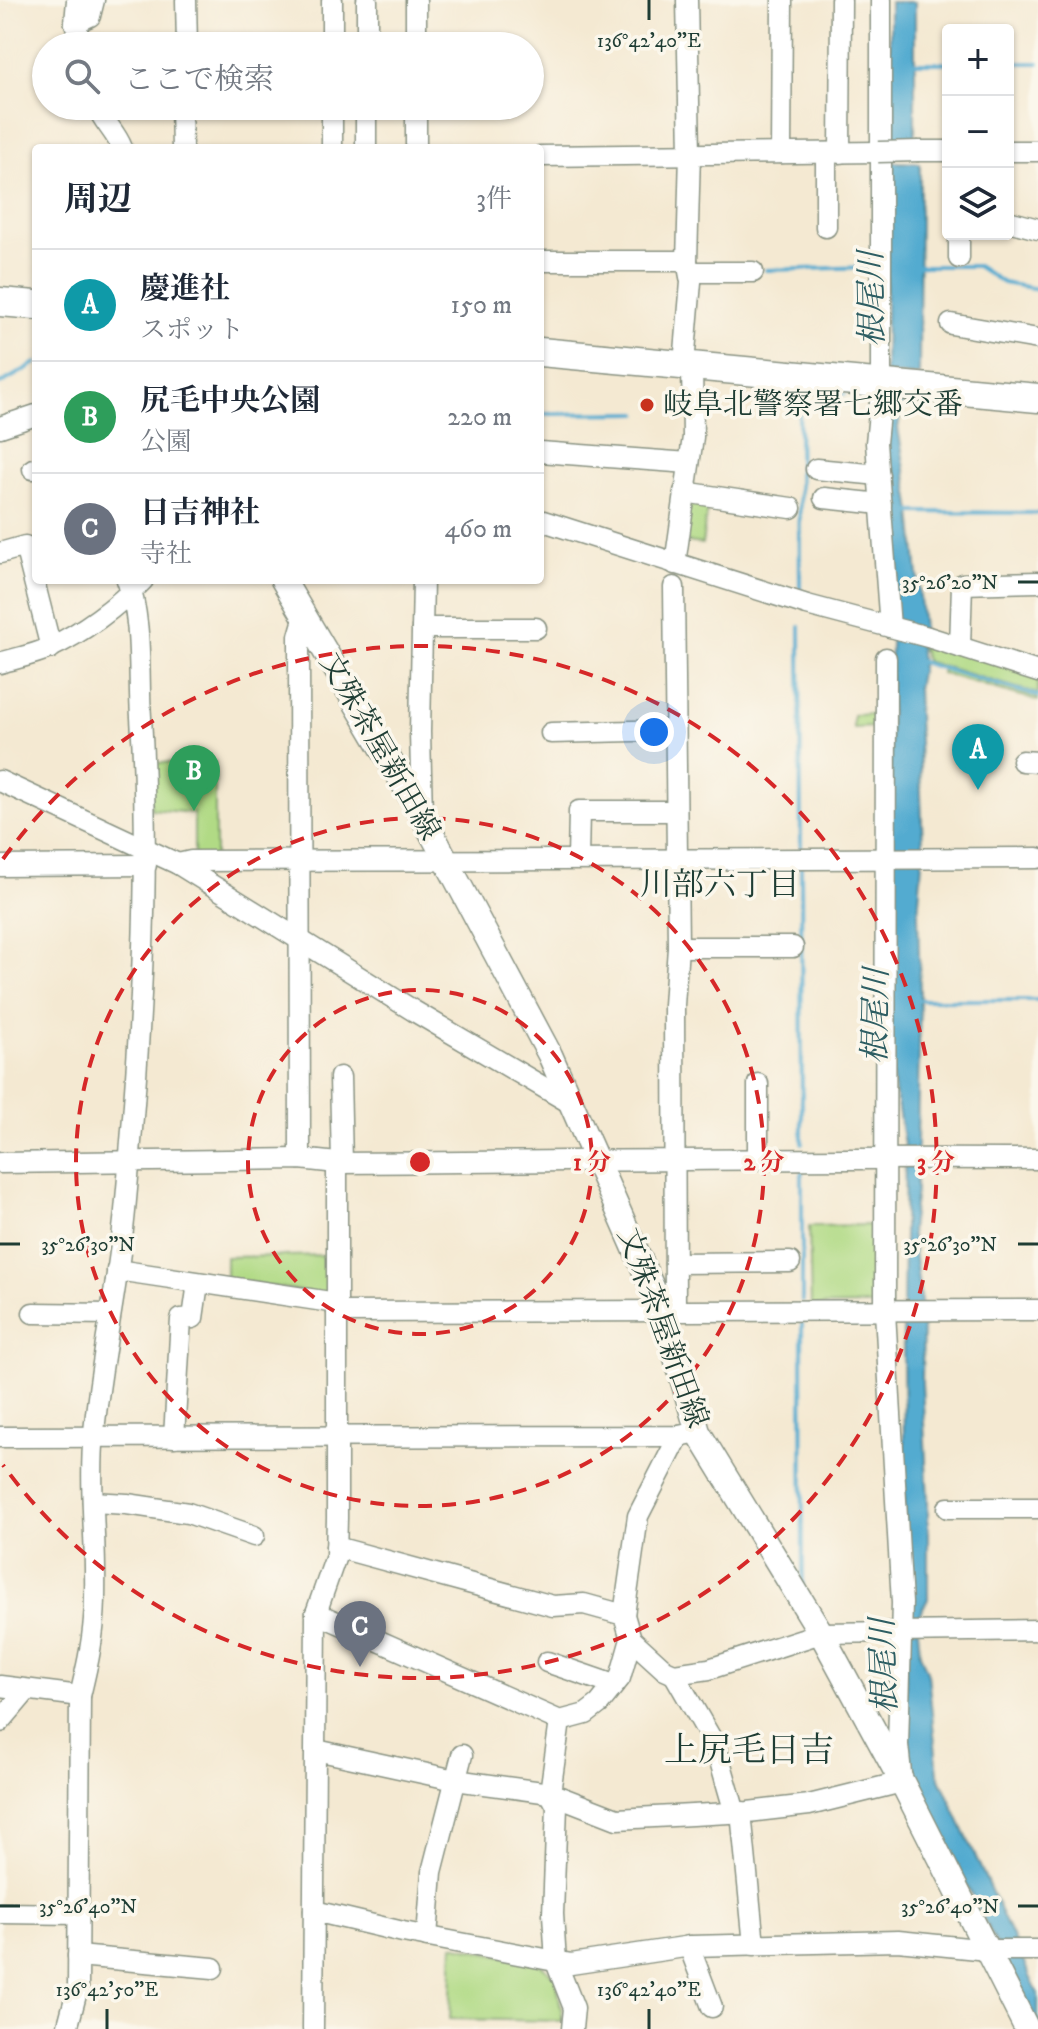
<!DOCTYPE html>
<html lang="ja">
<meta charset="utf-8">
<style>
:root{--surface:#fff;--page:#f6f6f7;--text:#1f2937;--muted:#747a83;--line:#e0e1e3;--accent:#7c3aed}
body{margin:0;font-family:"IM FELL DW Pica","Noto Serif JP",serif;background:var(--page);color:var(--text)}
.controls{position:absolute;right:24px;top:24px;display:grid;overflow:hidden;border-radius:8px;box-shadow:0 2px 6px #0004}
.controls button{width:72px;height:72px;display:grid;place-items:center;padding:0;border:0;border-bottom:2px solid var(--line);background:var(--surface);color:var(--text);font:40px sans-serif}
.you{position:absolute;left:654px;top:732px;width:28px;height:28px;margin:-20px;border:6px solid #fff;border-radius:50%;background:#1a73e8;box-shadow:0 0 0 12px #1a73e833}
.badge{display:grid;place-items:center;width:52px;height:52px;border-radius:50%;background:var(--accent);color:#fff;font-size:26px;font-weight:700}
.pin{position:absolute;translate:-50% -66px;filter:drop-shadow(0 2px 4px #0008)}
.pin::after{content:'';position:absolute;top:42px;width:28px;height:24px;background:inherit;clip-path:polygon(0 0,100% 0,50% 100%)}
.list{margin:0;padding:0;list-style:none}
h2{display:flex;justify-content:space-between;align-items:center;height:104px;margin:0;padding:0 32px;font-size:34px}
h2 small{font-size:26px;font-weight:400;color:var(--muted)}
.list li{display:grid;grid-template-columns:52px 1fr auto;gap:24px;align-items:center;box-sizing:border-box;height:112px;padding:0 32px;border-top:2px solid var(--line)}
.list b{display:block;font-size:30px;white-space:nowrap}
.list p{margin:0;font-size:26px;white-space:nowrap;color:var(--muted)}
.list em{font-size:26px;font-style:normal;color:var(--muted)}
.icon{flex:none;width:44px;height:44px;fill:none;stroke:currentColor;stroke-width:2;stroke-linecap:round;stroke-linejoin:round}
.map{position:relative;flex:none;width:1038px;height:2029px;overflow:hidden}
.search{position:absolute;background:var(--surface);box-shadow:0 2px 6px #0004;left:32px;top:32px;width:512px;height:88px;display:flex;align-items:center;gap:20px;box-sizing:border-box;padding:0 28px;border-radius:44px;color:var(--muted);font-size:30px}
.panel{position:absolute;background:var(--surface);box-shadow:0 2px 6px #0004;left:32px;top:144px;width:512px;height:440px;border-radius:8px}
.map>svg:first-child{display:block}
.green{fill:#b1da85;stroke:#688c5c;stroke-width:2}
.water{fill:#52abd0;stroke:#387482;stroke-width:2}
.lines{fill:none;stroke-linecap:round;stroke-linejoin:round}
.stream{stroke:#52abd0;stroke-width:4}
.minor-casing{stroke:#8a9383;stroke-width:23}
.major-casing{stroke:#8a9383;stroke-width:27}
.highway-casing{stroke:#8a9383;stroke-width:31}
.minor{stroke:#fff;stroke-width:20}
.major{stroke:#fff;stroke-width:24}
.highway{stroke:#fff;stroke-width:28}
.minor-bridge-casing{stroke:#8a9383;stroke-width:23;stroke-linecap:butt}
.minor-bridge{stroke:#fff;stroke-width:20}
.ticks{fill:none;stroke:#1f3d34;stroke-width:3}
.ring{fill:none;stroke:#d62828;stroke-width:4;stroke-dasharray:14 10}
.poi-dot{fill:#c8321e;stroke:#fbf7ec;stroke-width:3}
.labels{text-anchor:middle;dominant-baseline:central;stroke-width:7;stroke-linejoin:round;paint-order:stroke}
.poi-label{font-size:30px;fill:#1f3d34;stroke:#fbf7ec;text-anchor:start}
.street-label{font-size:30px;fill:#1f3d34;stroke:#fbf7ec}
.water-label{font-size:32px;font-style:italic;fill:#2e5e63;stroke:#fbf7ec}
.neighbourhood-label{font-size:32px;fill:#1f3d34;stroke:#fbf7ec}
.quarter-label{font-size:34px;fill:#1f3d34;stroke:#fbf7ec}
.ticks-label{font-size:20px;text-anchor:middle;fill:#1f3d34;stroke:#fbf7ec;stroke-width:7;stroke-linejoin:round;paint-order:stroke}
.centre{fill:#d62828;stroke:#fbf7ec;stroke-width:4}
.ring-label{font-size:24px;text-anchor:middle;font-weight:bold;fill:#d62828;stroke:#fbf7ec;stroke-width:7;stroke-linejoin:round;paint-order:stroke}
</style>
<div class="map">
<svg width="1038" height="2029" viewBox="0 0 1038 2029">
<rect width="100%" height="100%" fill="#fbf7ec"/>
<filter id="ink" filterUnits="userSpaceOnUse"><feTurbulence type="fractalNoise" baseFrequency=".0125" numOctaves="2"/><feDisplacementMap in="SourceGraphic" scale="16" xChannelSelector="R" yChannelSelector="G"/><feConvolveMatrix kernelMatrix="1 2 1 2 8 2 1 2 1" color-interpolation-filters="sRGB"/></filter>
<filter id="wash" filterUnits="userSpaceOnUse"><feTurbulence type="fractalNoise" baseFrequency=".006" numOctaves="4" result="noise"/><feDisplacementMap in="SourceGraphic" scale="32" xChannelSelector="R" yChannelSelector="G"/><feGaussianBlur stdDeviation="1.8" result="paint"/><feColorMatrix in="noise" values="0 0 0 0 0 0 0 0 0 0 0 0 0 0 0 0 0 1.4 0 .05"/><feComposite in="paint" operator="in"/></filter>
<g filter="url(#wash)">
<rect width="100%" height="100%" fill="#f4e9d2"/>
<g class="green">
<path d="M684,493L709,497L702,544L679,541Z"/>
<path d="M920,640L1038,677V694L925,661Z"/>
<path d="M942,669L1038,698V701L941,673Z"/>
<path d="M875,714V727L853,728V715Z"/>
<path d="M215,762V857L194,858V813L151,809L150,763Z"/>
<path d="M875,1225L874,1305L811,1306L809,1226Z"/>
<path d="M332,1255L330,1296L226,1279V1257Z"/>
<path d="M453,1945L540,1964L556,1977L563,2021L450,2019Z"/>
</g>
<g class="water">
<rect x="890" y="2" width="25" height="140"/>
<path d="M888,162L920,163L919,375L885,374Z"/>
<path d="M885,394L909,396L902,406L898,428L912,511L923,630L894,623L884,475Z"/>
<path d="M892,633L919,640L921,668L917,688L923,848L918,915L920,996L916,1190L911,1230L923,1317L922,1383L928,1501V1599L917,1619L920,1653L928,1674L938,1774L1038,1994V2026L911,1775L906,1758L903,1325L905,1150L891,1068L890,659Z"/>
</g>
<g class="lines">
<g class="stream">
<path d="M910,63H948"/>
<path d="M1008,63H1038"/>
<path d="M918,266H977L1003,283L1038,289"/>
<path d="M766,270L873,267"/>
<path d="M0,384L36,363"/>
<path d="M540,414L638,413"/>
<path d="M908,512L1038,513"/>
<path d="M800,591L799,391L845,394"/>
<path d="M800,627L801,853"/>
<path d="M917,661L1038,696"/>
<path d="M801,866L802,1143"/>
<path d="M916,1000H1038"/>
<path d="M802,1167V1301"/>
<path d="M802,1324L803,1584"/>
</g>
</g>
</g>
<g filter="url(#ink)">
<g class="lines">
<g class="minor-casing">
<g id="minor">
<path d="M77,0L75,23L82,46"/>
<path d="M186,0L187,46"/>
<path d="M416,0V46"/>
<path d="M881,0V393L876,443L890,627"/>
<path d="M75,23L90,16L94,0"/>
<path d="M332,46V0"/>
<path d="M367,46V0"/>
<path d="M97,106C103,122 116,132 122,148"/>
<path d="M181,106L182,148"/>
<path d="M416,106V148"/>
<path d="M332,148V106"/>
<path d="M366,148V106"/>
<path d="M919,151H948"/>
<path d="M1008,151H1038"/>
<path d="M781,153L782,0"/>
<path d="M840,153L841,0"/>
<path d="M540,156L878,152"/>
<path d="M1008,221L1038,229"/>
<path d="M826,227V153"/>
<path d="M959,234V258"/>
<path d="M540,261H687"/>
<path d="M690,272H753"/>
<path d="M951,324L1038,339"/>
<path d="M684,364L691,282L687,261L690,153L687,0"/>
<path d="M0,427L36,415"/>
<path d="M540,452L689,463"/>
<path d="M33,469H36"/>
<path d="M816,469L879,475"/>
<path d="M684,492L791,508"/>
<path d="M824,498L881,504"/>
<path d="M540,520L807,605L928,637L1038,672"/>
<path d="M0,553L25,546L51,648"/>
<path d="M675,564L693,437L692,365"/>
<path d="M674,587L678,947L674,1005L675,1311"/>
<path d="M422,628H536"/>
<path d="M960,647L962,584L1038,582"/>
<path d="M0,663C16,658 34,655 49,648C82,633 118,606 143,580"/>
<path d="M551,733L674,730"/>
<path d="M1022,761L1038,762"/>
<path d="M0,781L178,864L414,1011L572,1104"/>
<path d="M422,815L420,732L423,580"/>
<path d="M578,859L579,811H675"/>
<path d="M178,864L191,861C473,861 756,859 1038,858"/>
<path d="M0,866L146,865"/>
<path d="M678,947H793"/>
<path d="M340,1077L342,1163"/>
<path d="M300,1159L299,636L304,619"/>
<path d="M758,1159V1084"/>
<path d="M0,1163L300,1159L337,1163C571,1162 804,1157 1038,1159"/>
<path d="M675,1263L790,1262"/>
<path d="M117,1270L337,1303"/>
<path d="M337,1312L1038,1310"/>
<path d="M33,1313L110,1314"/>
<path d="M0,1437L679,1436L698,1432"/>
<path d="M174,1437L181,1319L193,1318L198,1283"/>
<path d="M93,1502L127,1504L188,1513L254,1536"/>
<path d="M948,1508H1038"/>
<path d="M336,1547L553,1606L584,1604L624,1615"/>
<path d="M316,1613L560,1721"/>
<path d="M631,1639L665,1670L674,1674L709,1669L821,1633L1038,1630"/>
<path d="M547,1662L614,1685"/>
<path d="M674,1674L716,1747L735,1813"/>
<path d="M0,1686L80,1696"/>
<path d="M0,1722L27,1690"/>
<path d="M316,1750L455,1780L550,1793L617,1819L748,1812L809,1805L902,1782L898,1745L902,1603L885,1312L886,658"/>
<path d="M741,1812L754,1945"/>
<path d="M314,1911L403,1932L571,1964L691,1946L898,1941L987,1950H1038"/>
<path d="M0,1913L79,1914"/>
<path d="M427,1937L432,1872L462,1755"/>
<path d="M689,1946L712,2007"/>
<path d="M78,1956L213,1968"/>
<path d="M67,2029L78,1987L80,1696C86,1671 92,1646 94,1619C99,1557 88,1494 94,1432C101,1358 118,1285 125,1211C140,1047 151,882 141,717C138,676 143,618 127,580"/>
<path d="M313,2029L316,1613L336,1556L337,1518V1163"/>
<path d="M572,2029L574,2008L556,1962L553,1914L557,1806L550,1793L560,1721L586,1714L599,1704L620,1678L631,1639L624,1615L638,1516L679,1436"/>
</g>
</g>
<g class="major-casing">
<path id="major" d="M283,580L422,815L550,1055L662,1310L698,1432L821,1633L902,1782L1027,2029"/>
</g>
<g class="highway-casing">
<g id="highway">
<path d="M0,302L36,305"/>
<path d="M540,352L1038,398"/>
</g>
</g>
<use href="#minor" class="minor"/>
<use href="#major" class="major"/>
<use href="#highway" class="highway"/>
<g class="minor-bridge-casing">
<path id="minor-bridge" d="M878,152L919,151"/>
</g>
<use href="#minor-bridge" class="minor-bridge"/>
</g>
</g>
<path class="ticks" d="M649,0V20M1018,582H1038M0,1244H20M1018,1244H1038M0,1906H20M1018,1906H1038M107,2009V2029M649,2009V2029"/>
<g class="ring">
<circle cx="420" cy="1162" r="172"/>
<circle cx="420" cy="1162" r="344"/>
<path d="M3 859A516 516 0 1 1 3 1465"/>
</g>
<circle class="poi-dot" cx="647" cy="405" r="8"/>
<g class="labels">
<g class="poi-label">
<text x="663" y="405">岐阜北警察署七郷交番</text>
</g>
<g class="street-label">
<text transform="translate(379 747) rotate(60)">文殊茶屋新田線</text>
<text transform="translate(662 1328) rotate(70)">文殊茶屋新田線</text>
</g>
<g class="water-label">
<text transform="translate(873 299) rotate(-91)">根尾川</text>
<text transform="translate(877 1016) rotate(-89)">根尾川</text>
<text transform="translate(885 1666) rotate(-92)">根尾川</text>
</g>
<g class="neighbourhood-label">
<text x="720" y="886">川部六丁目</text>
</g>
<g class="quarter-label">
<text x="749" y="1751">上尻毛日吉</text>
</g>
</g>
<g class="ticks-label">
<text x="649" y="47">136°42'40"E</text>
<text x="950" y="589">35°26'20"N</text>
<text x="88" y="1251">35°26'30"N</text>
<text x="950" y="1251">35°26'30"N</text>
<text x="88" y="1913">35°26'40"N</text>
<text x="950" y="1913">35°26'40"N</text>
<text x="107" y="1996">136°42'50"E</text>
<text x="649" y="1996">136°42'40"E</text>
</g>
<circle cx="420" cy="1162" r="12" class="centre"/>
<g class="ring-label">
<text x="592" y="1170">1 分</text>
<text x="764" y="1170">2 分</text>
<text x="936" y="1170">3 分</text>
</g>
</svg>
<div class="controls">
<button>+</button>
<button>−</button>
<button><svg class="icon" aria-label="layers" viewBox="0 0 24 24"><path d="M12 4l9 5-9 5-9-5zM3 14l9 5 9-5"/></svg></button>
</div>
<div class="you"></div>
<div class="pin badge" style="left:978px;top:790px;background:#0f9aa8">A</div>
<div class="pin badge" style="left:194px;top:811px;background:#2e9e5b">B</div>
<div class="pin badge" style="left:360px;top:1667px;background:#6b7280">C</div>
<div class="search"><svg class="icon" aria-label="search" viewBox="0 0 24 24"><circle cx="10" cy="10" r="6"/><path d="M15 15l6 6"/></svg>ここで検索</div>
<section class="panel">
<h2>周辺<small>3件</small></h2>
<ul class="list">
<li><span class="badge" style="background:#0f9aa8">A</span><div><b>慶進社</b><p>スポット</p></div><em>150 m</em></li>
<li><span class="badge" style="background:#2e9e5b">B</span><div><b>尻毛中央公園</b><p>公園</p></div><em>220 m</em></li>
<li><span class="badge" style="background:#6b7280">C</span><div><b>日吉神社</b><p>寺社</p></div><em>460 m</em></li>
</ul>
</section>
</div>
